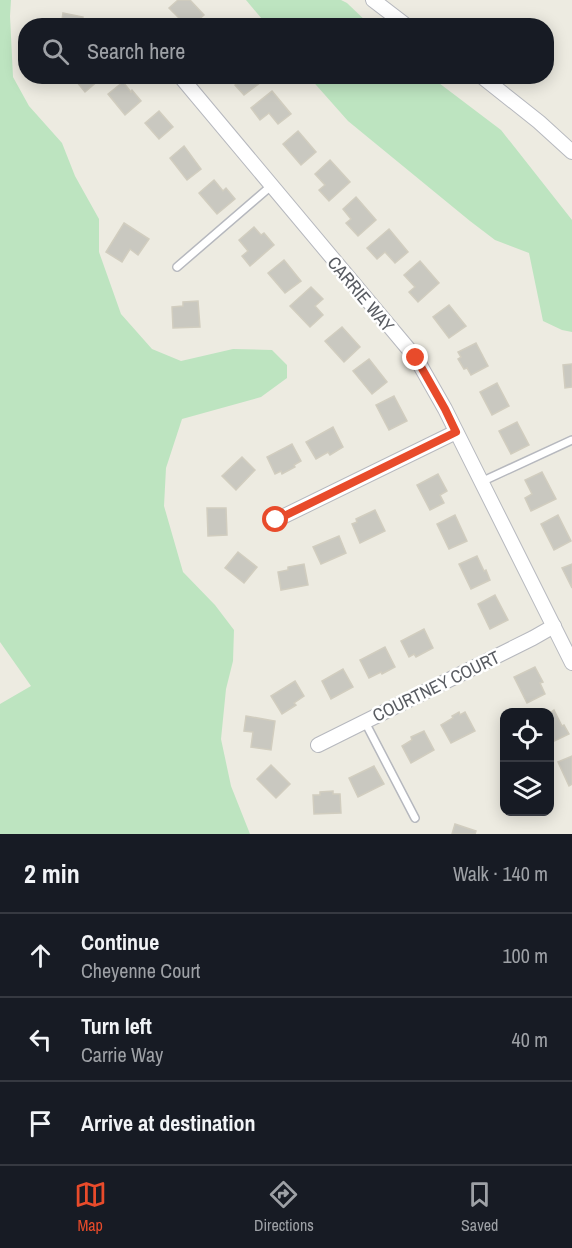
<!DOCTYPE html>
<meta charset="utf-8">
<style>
:root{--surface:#171b24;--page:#20242c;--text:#f1f3f6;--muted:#9ea1a6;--line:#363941;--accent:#e84b2b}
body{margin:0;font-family:"Archivo Narrow",sans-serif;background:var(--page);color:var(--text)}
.controls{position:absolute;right:18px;bottom:18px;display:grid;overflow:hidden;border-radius:12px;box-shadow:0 3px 15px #0003}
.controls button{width:54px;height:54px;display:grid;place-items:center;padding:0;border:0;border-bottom:2px solid var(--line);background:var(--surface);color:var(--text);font:30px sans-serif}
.stop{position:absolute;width:18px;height:18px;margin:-14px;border:4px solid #e84b2b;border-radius:50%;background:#fff}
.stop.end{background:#e84b2b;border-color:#fff;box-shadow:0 2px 6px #0008}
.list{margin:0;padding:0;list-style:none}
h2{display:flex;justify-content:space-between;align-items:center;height:78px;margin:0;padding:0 24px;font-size:26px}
h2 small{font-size:20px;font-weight:400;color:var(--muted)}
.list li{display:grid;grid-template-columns:39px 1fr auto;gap:18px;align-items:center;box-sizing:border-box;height:84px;padding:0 24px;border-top:2px solid var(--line)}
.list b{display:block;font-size:22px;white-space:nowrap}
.list p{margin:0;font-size:20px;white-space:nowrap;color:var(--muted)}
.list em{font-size:20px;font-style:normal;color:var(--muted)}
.icon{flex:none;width:33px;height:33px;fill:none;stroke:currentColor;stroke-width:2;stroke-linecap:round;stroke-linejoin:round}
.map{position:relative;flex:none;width:572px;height:834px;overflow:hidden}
.search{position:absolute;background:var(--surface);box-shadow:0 3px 15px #0003;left:18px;right:18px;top:18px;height:66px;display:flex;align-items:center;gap:15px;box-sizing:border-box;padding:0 21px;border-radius:24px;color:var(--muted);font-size:22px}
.sheet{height:330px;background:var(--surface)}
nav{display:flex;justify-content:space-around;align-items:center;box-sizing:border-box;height:84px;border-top:2px solid var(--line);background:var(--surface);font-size:16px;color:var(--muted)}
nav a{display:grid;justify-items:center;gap:3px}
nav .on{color:var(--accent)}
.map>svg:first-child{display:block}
.green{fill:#bde4c0}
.building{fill:#c9c8c0;stroke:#d1cdbf;stroke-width:1.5}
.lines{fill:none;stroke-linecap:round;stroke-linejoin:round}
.service-casing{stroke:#b6b8be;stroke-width:10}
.minor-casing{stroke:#b6b8be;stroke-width:16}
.service{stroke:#fff;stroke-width:7}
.minor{stroke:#fff;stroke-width:14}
.route{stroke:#e84b2b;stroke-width:8}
.labels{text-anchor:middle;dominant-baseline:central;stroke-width:5;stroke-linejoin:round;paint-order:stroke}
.street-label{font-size:18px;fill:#595c62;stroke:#fff}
</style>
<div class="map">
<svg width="572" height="834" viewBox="0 0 572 834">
<rect width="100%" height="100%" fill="#edebe1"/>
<g class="green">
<path d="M0,0H11L10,16L13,77L29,106L62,143L75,176L99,219V252L121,314L152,349L181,361L233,349L272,350L287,365V378L261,397L182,419L166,468L164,506L183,572L215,605L234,630L233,661L226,689L221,739L231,786L250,834H0V704L31,686L0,642Z"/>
<path d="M246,0H341L347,3L370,25H267Z"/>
<path d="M309,77H431L501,130L572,220V332L562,330L543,321L529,253L495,240L470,221L348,121Z"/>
</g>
<g class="building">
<path d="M178,0H190L204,15L191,26H181L177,20L179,18L169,8Z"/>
<path d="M63,13L83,17L82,26H61Z"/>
<path d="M72,76H98L100,79L85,92Z"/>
<path d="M236,76H263L265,79L244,95L235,85L240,81Z"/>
<path d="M123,82L131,92L132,90L141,101L125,115L108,94Z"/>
<path d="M272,91L291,114L278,124L269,113L260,120L251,108Z"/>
<path d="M159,111L173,127L159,139L145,123Z"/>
<path d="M298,131L316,152L301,165L283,144Z"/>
<path d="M184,146L201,169L187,180L170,158Z"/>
<path d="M330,160L350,182L329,201L319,190L325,185L315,174Z"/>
<path d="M214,180L223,191L226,188L235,199L217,214L199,193Z"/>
<path d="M356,197L376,220L358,236L346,223L351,219L343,209Z"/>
<path d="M124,223L149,239L138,255L130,249L122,262L106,252Z"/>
<path d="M254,227L261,235L264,233L274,245L250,266L242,256L248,251L239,240Z"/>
<path d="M389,229L408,252L395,263L385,252L377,259L367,248Z"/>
<path d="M284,260L301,281L285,293L268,273Z"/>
<path d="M420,261L439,283L418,302L409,292L415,287L404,275Z"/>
<path d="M311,287L323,299L315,306L323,315L310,327L290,306Z"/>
<path d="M198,301L200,327L173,328L172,307L183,306V302Z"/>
<path d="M449,305L466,326L449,338L433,317Z"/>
<path d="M342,327L360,347L344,362L325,341Z"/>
<path d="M476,343L488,366L471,375L467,368L464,369L458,359L461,357L458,352Z"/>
<path d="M369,359L387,382L372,394L353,371Z"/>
<path d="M572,364V387L565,388L563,365Z"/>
<path d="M497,383L509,406L492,415L480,392Z"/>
<path d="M394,396L407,421L389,430L376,405Z"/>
<path d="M517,422L529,445L511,454L499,431Z"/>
<path d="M333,427L343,447L330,455L328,452L316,459L306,442Z"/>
<path d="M292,444L301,461L294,465L295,467L282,474L281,471L275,474L267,457Z"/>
<path d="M242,457L255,470L236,490L222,476Z"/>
<path d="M542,472L556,499L531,511L525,498L532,494L525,480Z"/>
<path d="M438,474L447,491L440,495L444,503L430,510L417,485Z"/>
<path d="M207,508H226L227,535L208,536Z"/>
<path d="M375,510L385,531L360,543L352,524L357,522L356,519Z"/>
<path d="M455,515L467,541L449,549L437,524Z"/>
<path d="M558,515L571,541L554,550L541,524Z"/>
<path d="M339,536L346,553L321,564L313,547Z"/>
<path d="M238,552L257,567L244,583L225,568Z"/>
<path d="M477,556L484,571L486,570L490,580L471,589L459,564Z"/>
<path d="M304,564L308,585L281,590L278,572L288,570V567Z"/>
<path d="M572,564V588L562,568Z"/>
<path d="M495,595L508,620L490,629L478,604Z"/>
<path d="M424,629L433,648L416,657L414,654L409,657L401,641Z"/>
<path d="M385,647L395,667L382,674L381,672L369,678L360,660Z"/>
<path d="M535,667L543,682L540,683L545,694L527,703L514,677Z"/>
<path d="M343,669L353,687L331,699L322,681Z"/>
<path d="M295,681L304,696L294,703L296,705L282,714L271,696Z"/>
<path d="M554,710L562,726L564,725L569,734L550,743V713Z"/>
<path d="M459,712L460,715L465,712L475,731L451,743L441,725L453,718L452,716Z"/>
<path d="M246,716L275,721L271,750L251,747L253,732L244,731Z"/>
<path d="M424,731L434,750L411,763L402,746L412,740L411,737Z"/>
<path d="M572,756V784L569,786L558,762Z"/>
<path d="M271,765L290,784L276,798L257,779Z"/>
<path d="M374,766L384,784L358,797L349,778Z"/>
<path d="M333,791V794H340L341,813L314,814L313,795H320V792Z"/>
<path d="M455,824L476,831L475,834H452Z"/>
</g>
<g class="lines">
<g class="service-casing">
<g id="service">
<path d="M177,267L271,186"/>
<path d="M481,482L572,440"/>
<path d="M365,722L415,818"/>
</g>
</g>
<g class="minor-casing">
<g id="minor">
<path d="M373,0L407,26"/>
<path d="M180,76L416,358L445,409L572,663"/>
<path d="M481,76L539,122L572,152"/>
<path d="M276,520L456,432"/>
<path d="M318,745L533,638L554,626"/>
</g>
</g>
<use href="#service" class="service"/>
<use href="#minor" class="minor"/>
</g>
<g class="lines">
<path class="route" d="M276,520L456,432L445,409L416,358"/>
</g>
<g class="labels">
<g class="street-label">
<text transform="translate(361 294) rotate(50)">CARRIE WAY</text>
<text transform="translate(436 686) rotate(-26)">COURTNEY COURT</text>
</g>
</g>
</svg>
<div class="controls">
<button><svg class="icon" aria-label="locate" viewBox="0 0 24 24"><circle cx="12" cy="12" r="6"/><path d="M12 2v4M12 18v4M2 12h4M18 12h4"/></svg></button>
<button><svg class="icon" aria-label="layers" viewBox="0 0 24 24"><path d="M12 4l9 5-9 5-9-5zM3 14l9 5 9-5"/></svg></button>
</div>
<div class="stop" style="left:276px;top:520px"></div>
<div class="stop end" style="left:416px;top:358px"></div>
<div class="search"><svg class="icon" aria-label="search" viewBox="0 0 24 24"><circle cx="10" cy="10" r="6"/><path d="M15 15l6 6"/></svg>Search here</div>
</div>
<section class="sheet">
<h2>2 min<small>Walk · 140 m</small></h2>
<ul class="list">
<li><svg class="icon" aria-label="ahead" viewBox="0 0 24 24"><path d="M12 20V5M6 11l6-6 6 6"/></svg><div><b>Continue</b><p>Cheyenne Court</p></div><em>100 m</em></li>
<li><svg class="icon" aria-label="left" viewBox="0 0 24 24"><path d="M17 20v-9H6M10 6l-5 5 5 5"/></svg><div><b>Turn left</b><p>Carrie Way</p></div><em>40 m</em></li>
<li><svg class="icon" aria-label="arrive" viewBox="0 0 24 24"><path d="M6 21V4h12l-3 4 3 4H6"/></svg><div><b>Arrive at destination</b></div></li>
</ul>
</section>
<nav>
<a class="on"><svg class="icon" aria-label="map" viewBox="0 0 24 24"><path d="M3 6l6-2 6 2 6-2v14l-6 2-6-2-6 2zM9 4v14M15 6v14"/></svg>Map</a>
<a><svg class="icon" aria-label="directions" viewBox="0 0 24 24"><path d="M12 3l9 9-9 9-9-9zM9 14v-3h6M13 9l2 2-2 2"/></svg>Directions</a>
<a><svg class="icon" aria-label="saved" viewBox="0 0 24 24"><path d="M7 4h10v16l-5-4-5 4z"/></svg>Saved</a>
</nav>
